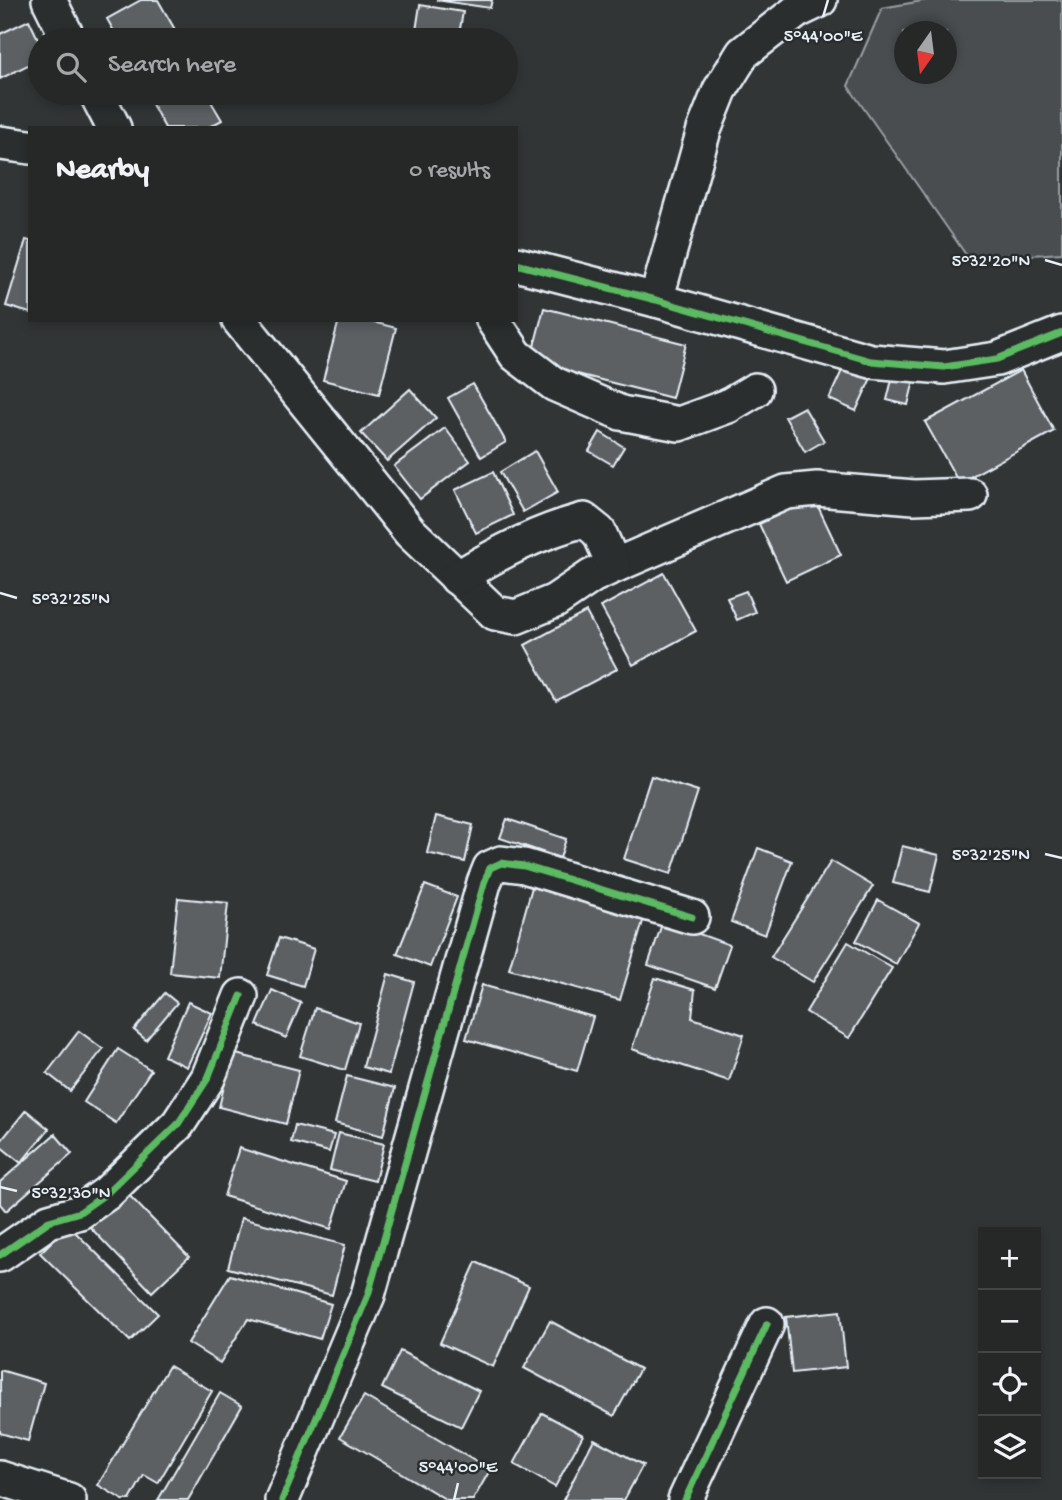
<!DOCTYPE html>
<meta charset="utf-8">
<style>
:root{--surface:#262828;--page:#323434;--text:#f1f3f6;--muted:#a4a6a8;--line:#424445}
body{margin:0;font-family:"Gochi Hand",sans-serif;background:var(--page);color:var(--text)}
.controls{position:absolute;right:21px;bottom:21px;display:grid;overflow:hidden;border-radius:0px;box-shadow:0 4px 10px #0003}
.controls button{width:63px;height:63px;display:grid;place-items:center;padding:0;border:0;border-bottom:2px solid var(--line);background:var(--surface);color:var(--text);font:35px sans-serif}
.compass{position:absolute;left:894px;top:21px;width:63px;height:63px;border-radius:50%;background:var(--surface);box-shadow:0 4px 10px #0003;rotate:194deg}
.list{margin:0;padding:0;list-style:none}
h2{display:flex;justify-content:space-between;align-items:center;height:91px;margin:0;padding:0 28px;font-size:30px}
h2 small{font-size:23px;font-weight:400;color:var(--muted)}
.icon{flex:none;width:38px;height:38px;fill:none;stroke:currentColor;stroke-width:2;stroke-linecap:round;stroke-linejoin:round}
.map{position:relative;flex:none;width:1062px;height:1500px;overflow:hidden}
.search{position:absolute;background:var(--surface);box-shadow:0 4px 10px #0003;left:28px;top:28px;width:490px;height:77px;display:flex;align-items:center;gap:18px;box-sizing:border-box;padding:0 24px;border-radius:38px;color:var(--muted);font-size:26px}
.panel{position:absolute;background:var(--surface);box-shadow:0 4px 10px #0003;left:28px;top:126px;width:490px;height:196px;border-radius:0px}
.map>svg:first-child{display:block}
.green{fill:#494d4f;stroke:#989fa4;stroke-width:2;fill-rule:evenodd}
.building{fill:#5c6063;stroke:#e8f1f8;stroke-width:2}
.lines{fill:none;stroke-linecap:round;stroke-linejoin:round}
.minor-casing{stroke:#e8f1f8;stroke-width:38}
.minor{stroke:#2a2d2e;stroke-width:33}
.cycleway-casing{stroke:#2a2d2e;stroke-width:11}
.cycleway{stroke:#5cba63;stroke-width:7}
.ticks{fill:none;stroke:#e8f1f8;stroke-width:2.5}
.ticks-label{font-size:18px;text-anchor:middle;fill:#e8f1f8;stroke:#2a2d2e;stroke-width:5;stroke-linejoin:round;paint-order:stroke}
</style>
<div class="map">
<svg width="1062" height="1500" viewBox="0 0 1062 1500">
<rect width="100%" height="100%" fill="#323536"/>
<filter id="ink" filterUnits="userSpaceOnUse"><feTurbulence type="fractalNoise" baseFrequency=".0143" numOctaves="2"/><feDisplacementMap in="SourceGraphic" scale="14" xChannelSelector="R" yChannelSelector="G"/><feConvolveMatrix kernelMatrix="1 2 1 2 8 2 1 2 1" color-interpolation-filters="sRGB"/></filter>
<g filter="url(#ink)">
<path class="green" d="M928,0H1062V253L969,259L848,86L882,8ZM904,32H946V74H904Z"/>
<g class="building">
<path d="M141,0H158L181,40H119L107,19Z"/>
<path d="M436,0H492L490,8Z"/>
<path d="M420,5L463,12L458,40L415,37Z"/>
<path d="M29,20L40,43V59L0,79V34Z"/>
<path d="M146,93H206L222,120L207,128H165Z"/>
<path d="M26,240L30,241V313L6,306Z"/>
<path d="M544,308L686,344L672,398L530,362Z"/>
<path d="M339,320H365L396,328L379,394L323,380Z"/>
<path d="M844,366L871,378L856,411L829,399Z"/>
<path d="M1021,370L1054,431L959,483L925,422Z"/>
<path d="M894,371L915,376L908,405L887,400Z"/>
<path d="M473,384L506,442L481,457L448,398Z"/>
<path d="M410,389L436,418L387,461L361,433Z"/>
<path d="M804,407L824,441L805,452L785,417Z"/>
<path d="M445,428L470,461L420,499L394,466Z"/>
<path d="M600,432L624,447L613,465L589,451Z"/>
<path d="M535,451L558,492L523,512L500,472Z"/>
<path d="M493,472L513,515L476,533L455,490Z"/>
<path d="M814,498L841,555L786,581L759,524Z"/>
<path d="M664,573L696,631L633,665L601,607Z"/>
<path d="M746,591L755,612L737,620L727,598Z"/>
<path d="M586,612L617,669L556,701L525,645Z"/>
<path d="M651,776L698,791L671,874L624,859Z"/>
<path d="M436,816L473,825L465,862L427,853Z"/>
<path d="M507,819L566,839L560,858L500,838Z"/>
<path d="M902,846L939,855L930,892L893,883Z"/>
<path d="M758,848L792,861L765,935L731,922Z"/>
<path d="M831,861L873,886L813,982L771,957Z"/>
<path d="M425,885L457,897L430,967L397,954Z"/>
<path d="M532,887L644,918L620,1000L509,969Z"/>
<path d="M178,898L228,903L220,978L170,973Z"/>
<path d="M878,900L919,923L896,964L856,941Z"/>
<path d="M663,921L730,945L715,988L648,965Z"/>
<path d="M279,938L314,949L303,986L267,975Z"/>
<path d="M848,942L892,968L849,1038L806,1012Z"/>
<path d="M388,974L414,982L389,1074L363,1067Z"/>
<path d="M655,978L695,990L692,1018L744,1035L729,1081L632,1049Z"/>
<path d="M482,985L593,1017L577,1071L466,1039Z"/>
<path d="M272,990L301,1003L286,1038L257,1025Z"/>
<path d="M165,993L177,1003L146,1040L134,1030Z"/>
<path d="M188,1002L212,1013L187,1067L164,1056Z"/>
<path d="M315,1008L359,1023L345,1070L300,1056Z"/>
<path d="M79,1031L103,1049L70,1091L47,1073Z"/>
<path d="M118,1049L151,1070L116,1123L84,1102Z"/>
<path d="M232,1053L299,1070L286,1124L219,1107Z"/>
<path d="M347,1076L395,1088L383,1136L335,1123Z"/>
<path d="M26,1110L49,1129L21,1163L0,1146V1142Z"/>
<path d="M295,1125L334,1135L329,1152L291,1142Z"/>
<path d="M339,1133L384,1144L375,1181L330,1170Z"/>
<path d="M55,1134L72,1154L6,1211L0,1204V1182Z"/>
<path d="M239,1148L346,1181L331,1229L224,1196Z"/>
<path d="M124,1190L189,1257L152,1292L88,1225Z"/>
<path d="M241,1218L345,1245L332,1295L228,1268Z"/>
<path d="M68,1225L158,1314L130,1341L40,1253Z"/>
<path d="M476,1262L529,1286L493,1367L440,1343Z"/>
<path d="M230,1275L331,1304L320,1339L248,1319L220,1363L188,1343Z"/>
<path d="M840,1311L846,1367L792,1373L786,1317Z"/>
<path d="M550,1321L640,1369L614,1416L524,1368Z"/>
<path d="M400,1351L479,1391L461,1427L382,1388Z"/>
<path d="M169,1366L212,1391L158,1483L144,1475L130,1500H123L98,1485Z"/>
<path d="M0,1370L44,1383L28,1441L0,1433Z"/>
<path d="M220,1393L242,1406L188,1500H158Z"/>
<path d="M364,1396L490,1470L473,1500H447L340,1437Z"/>
<path d="M542,1413L583,1435L555,1487L514,1464Z"/>
<path d="M594,1439L643,1465L624,1500H563Z"/>
</g>
<g class="lines">
<g class="minor-casing">
<g id="minor">
<path d="M49,0L69,40"/>
<path d="M96,93L114,128"/>
<path d="M0,143L30,147"/>
<path d="M516,264L656,300L871,361L944,367L997,359L1062,333"/>
<path d="M656,300L704,130L720,90L743,53L797,11L820,0"/>
<path d="M239,320L410,532L495,613L516,617L555,601L592,576L614,566L786,492L817,489L914,497L970,495"/>
<path d="M493,320L516,355L554,384L621,413L679,424L728,406L755,390"/>
<path d="M457,578C498,553 538,532 584,520L599,532L614,566"/>
<path d="M0,1255L49,1221L80,1212L107,1193L178,1124L208,1078L241,996"/>
<path d="M0,1478L69,1500"/>
<path d="M282,1500L368,1295L484,883L490,868L501,863L524,866L692,917"/>
<path d="M685,1500L767,1324"/>
</g>
</g>
<use href="#minor" class="minor"/>
<g class="cycleway-casing">
<g id="cycleway">
<path d="M516,264L656,300L871,361L944,367L997,359L1062,333"/>
<path d="M0,1255L49,1221L80,1212L107,1193L178,1124L208,1078L241,996"/>
<path d="M282,1500L368,1295L484,883L490,868L501,863L524,866L692,917"/>
<path d="M685,1500L767,1324"/>
</g>
</g>
<use href="#cycleway" class="cycleway"/>
</g>
</g>
<path class="ticks" d="M823,17L828,0M1045,260L1062,265M0,593L17,598M1045,854L1062,858M0,1187L17,1191M454,1500L458,1483"/>
<g class="ticks-label">
<text x="823" y="41">5°44'00"E</text>
<text x="991" y="266">5°32'20"N</text>
<text x="71" y="604">5°32'25"N</text>
<text x="991" y="860">5°32'25"N</text>
<text x="71" y="1198">5°32'30"N</text>
<text x="458" y="1472">5°44'00"E</text>
</g>
</svg>
<div class="controls">
<button>+</button>
<button>−</button>
<button><svg class="icon" aria-label="locate" viewBox="0 0 24 24"><circle cx="12" cy="12" r="6"/><path d="M12 2v4M12 18v4M2 12h4M18 12h4"/></svg></button>
<button><svg class="icon" aria-label="layers" viewBox="0 0 24 24"><path d="M12 4l9 5-9 5-9-5zM3 14l9 5 9-5"/></svg></button>
</div>
<svg class="compass" viewBox="-18 -18 36 36"><path d="M0-13l5 13h-10z" fill="#e53935"/><path d="M0 13l5-13h-10z" fill="#a4a6a8"/></svg>
<div class="search"><svg class="icon" aria-label="search" viewBox="0 0 24 24"><circle cx="10" cy="10" r="6"/><path d="M15 15l6 6"/></svg>Search here</div>
<section class="panel">
<h2>Nearby<small>0 results</small></h2>
<ul class="list">
</ul>
</section>
</div>
